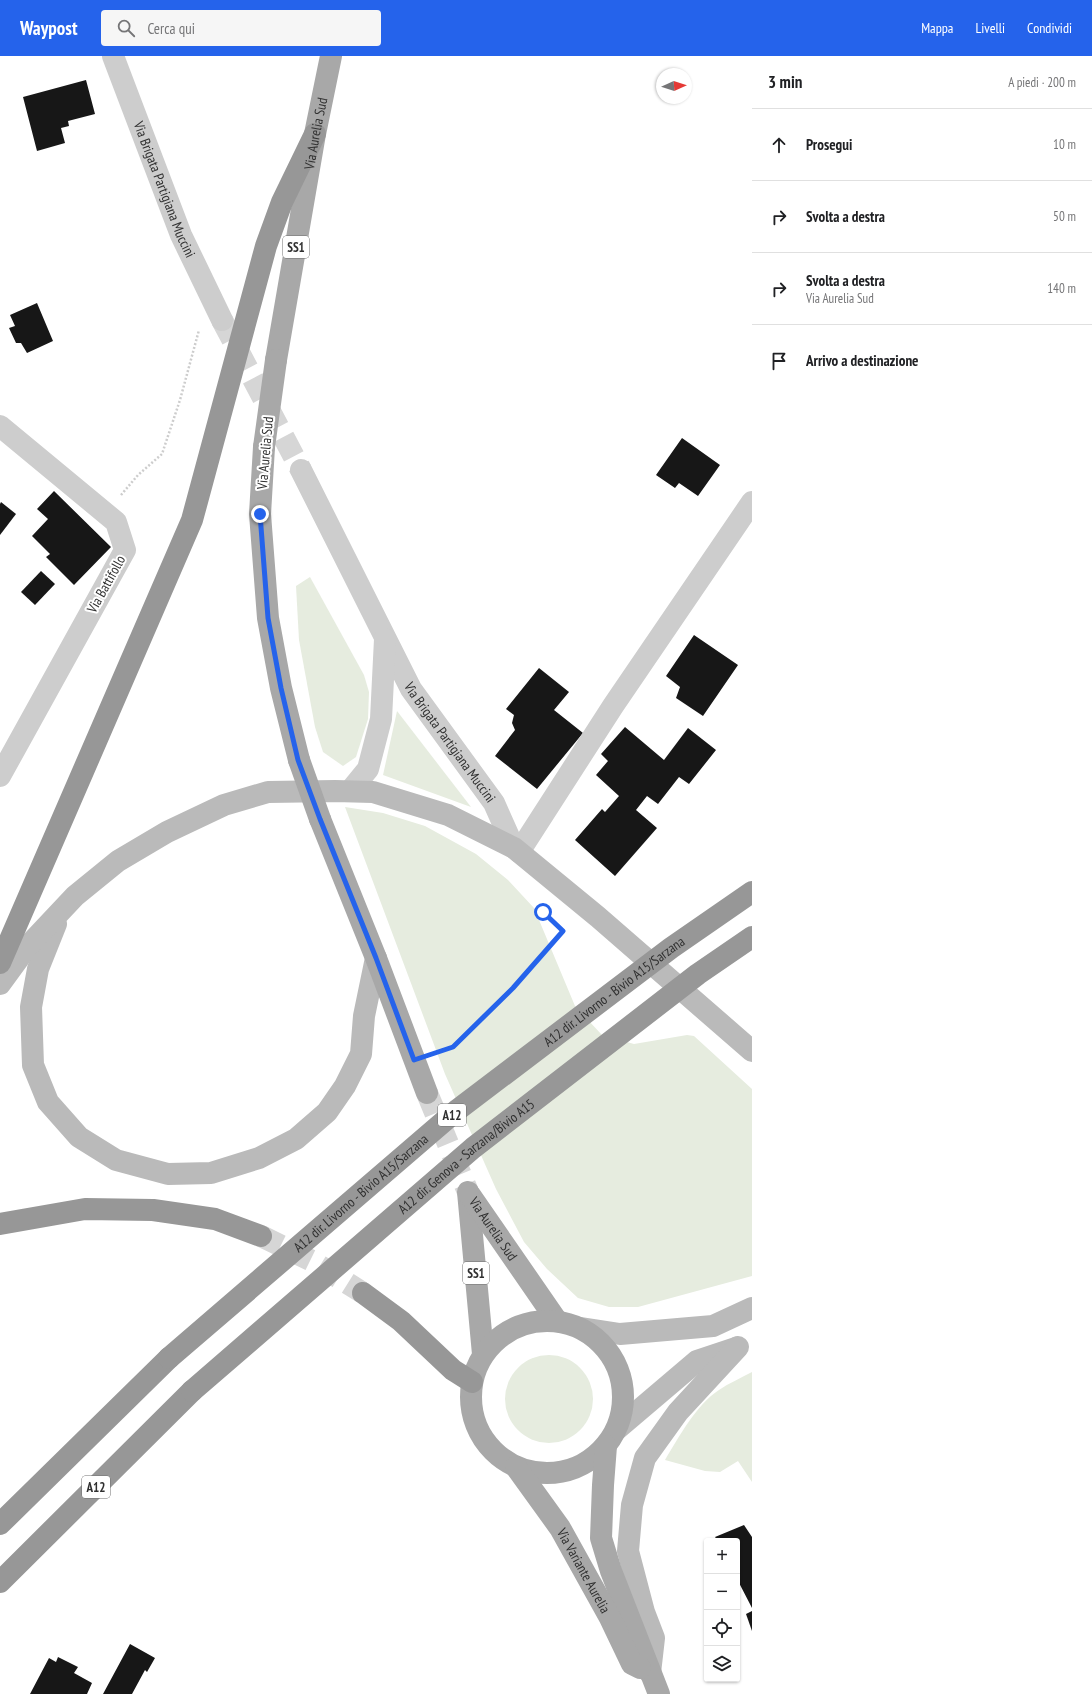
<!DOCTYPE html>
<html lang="it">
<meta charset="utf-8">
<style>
:root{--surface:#fff;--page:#f6f6f6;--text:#202124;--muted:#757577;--line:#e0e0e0;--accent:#2563eb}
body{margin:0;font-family:"PT Sans Narrow",sans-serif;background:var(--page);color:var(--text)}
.controls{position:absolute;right:12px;bottom:12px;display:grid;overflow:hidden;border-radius:4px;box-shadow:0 1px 3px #0004}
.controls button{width:36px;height:36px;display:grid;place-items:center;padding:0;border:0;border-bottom:1px solid var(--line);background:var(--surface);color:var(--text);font:20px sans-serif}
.compass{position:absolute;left:656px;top:12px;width:36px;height:36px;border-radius:50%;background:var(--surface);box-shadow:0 1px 3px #0004;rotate:87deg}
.stop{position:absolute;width:12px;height:12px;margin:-9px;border:3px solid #2563eb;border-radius:50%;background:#fff}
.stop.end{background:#2563eb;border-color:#fff;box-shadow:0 1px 4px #0008}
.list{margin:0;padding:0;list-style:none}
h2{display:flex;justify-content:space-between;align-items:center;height:52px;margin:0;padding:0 16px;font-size:17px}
h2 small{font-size:13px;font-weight:400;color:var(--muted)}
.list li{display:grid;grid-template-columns:26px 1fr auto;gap:12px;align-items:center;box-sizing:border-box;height:72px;padding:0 16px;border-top:1px solid var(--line)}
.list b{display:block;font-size:15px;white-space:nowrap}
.list p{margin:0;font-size:13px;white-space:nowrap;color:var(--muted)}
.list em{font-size:13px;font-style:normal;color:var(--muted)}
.icon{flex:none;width:22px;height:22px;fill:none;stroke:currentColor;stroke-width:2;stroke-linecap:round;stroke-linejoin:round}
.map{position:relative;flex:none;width:752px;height:1638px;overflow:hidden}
header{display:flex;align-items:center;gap:24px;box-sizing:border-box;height:56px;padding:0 20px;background:var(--accent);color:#fff}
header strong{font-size:19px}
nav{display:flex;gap:22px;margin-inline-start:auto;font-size:14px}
.search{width:280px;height:36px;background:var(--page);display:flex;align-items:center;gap:10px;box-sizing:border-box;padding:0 14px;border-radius:4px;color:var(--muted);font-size:15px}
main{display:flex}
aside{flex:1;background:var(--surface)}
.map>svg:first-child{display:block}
.green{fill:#e6ecdf}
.building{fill:#171717}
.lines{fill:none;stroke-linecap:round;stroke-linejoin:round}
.street-tunnel{stroke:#d6d6d6;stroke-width:22;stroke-dasharray:22 11;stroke-linecap:butt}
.primary-tunnel{stroke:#d6d6d6;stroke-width:22;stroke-dasharray:22 11;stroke-linecap:butt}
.highway-tunnel{stroke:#d6d6d6;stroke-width:22;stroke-dasharray:22 11;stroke-linecap:butt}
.path{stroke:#cdcdcd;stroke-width:2.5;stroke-dasharray:2 2;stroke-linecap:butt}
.street{stroke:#cdcdcd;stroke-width:22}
.secondary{stroke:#bababa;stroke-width:22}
.primary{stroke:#a8a8a8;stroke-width:22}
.highway{stroke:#979797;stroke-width:22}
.primary-bridge{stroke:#a8a8a8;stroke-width:22}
.highway-bridge{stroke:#979797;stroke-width:22}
.route{stroke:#2563eb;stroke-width:5}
.labels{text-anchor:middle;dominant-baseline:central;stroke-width:4;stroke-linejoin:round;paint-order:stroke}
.shield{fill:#fff;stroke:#6e6e6e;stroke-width:1}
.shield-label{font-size:13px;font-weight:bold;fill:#303030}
.street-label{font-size:14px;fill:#303030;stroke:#fff}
</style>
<header>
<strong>Waypost</strong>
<div class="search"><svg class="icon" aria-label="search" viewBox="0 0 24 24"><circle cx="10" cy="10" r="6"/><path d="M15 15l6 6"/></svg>Cerca qui</div>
<nav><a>Mappa</a><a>Livelli</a><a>Condividi</a></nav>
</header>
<main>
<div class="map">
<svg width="752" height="1638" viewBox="0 0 752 1638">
<rect width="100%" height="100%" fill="#fff"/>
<g class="green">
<path d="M310,521L364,619L369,636L368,663L356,701L343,710L323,696L315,671L299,584L296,530Z"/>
<path d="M397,655L471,751L383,719Z"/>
<path d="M345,751L383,757L425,770L476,798L508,824L534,852L575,950L602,979L634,988L687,979L694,980L752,1033V1220L638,1251H609L578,1242L547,1213L524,1186L496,1133L445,1018Z"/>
<circle cx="549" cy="1343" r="44"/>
<path d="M752,1316V1426L738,1405L720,1416L705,1415L665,1404C679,1381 696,1349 719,1334C729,1327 741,1322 752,1316Z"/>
</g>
<g class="building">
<path d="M86,24L95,58L68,65L69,70L61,72L65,87L37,95L23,41Z"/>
<path d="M37,247L53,285L27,297L21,287H16L9,272L15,270L10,259Z"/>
<path d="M682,382L720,409L698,440L679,427L675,432L656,419Z"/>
<path d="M54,435L111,491L74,529L46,501L50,498L32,480L48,463L37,453Z"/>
<path d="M1,446L16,458L0,479V448Z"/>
<path d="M41,515L55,528L35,549L21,536Z"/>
<path d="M694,579L738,609L703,660L676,642L680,631L666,620Z"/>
<path d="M539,612L569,636L554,654L583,677L537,733L495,700L515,674L512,667L514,659L506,653Z"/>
<path d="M625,671L664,704L688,672L716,694L689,728L679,721L658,748L647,740L636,754L657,772L615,820L575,784L602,753L605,756L619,740L596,719L608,705L601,698Z"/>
<path d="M744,1469L752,1481V1552L737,1523V1485H718L715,1481Z"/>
<path d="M752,1555V1575L746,1558Z"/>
<path d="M130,1588L155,1602L147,1616L145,1614L132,1638H103Z"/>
<path d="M58,1601L78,1611L74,1617L92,1627L87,1638H30L49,1602L56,1606Z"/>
</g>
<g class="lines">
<path class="street-tunnel" d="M222,264L301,414"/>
<path class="primary-tunnel" d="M427,1037L468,1136"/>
<path class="highway-tunnel" d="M261,1180L312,1205L363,1237"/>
<g class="path">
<path d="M121,439L138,419L162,398L180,344L199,274"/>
<path d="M438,996L453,991L513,932L563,875L543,856L547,851"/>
</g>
<g class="street">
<path id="s1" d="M113,0L181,179L222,264"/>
<path d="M0,370L116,466L125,494L0,720"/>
<path id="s2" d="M301,414L411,633L494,747L514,792"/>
<path d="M350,735L368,713L381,663L385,583"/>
<path d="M519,796L613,650L752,446"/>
</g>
<g class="secondary">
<path d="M56,868L38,913L31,951L33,1009L48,1046L79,1081L116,1104L168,1118L211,1117L259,1102L296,1083L327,1056L345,1030L361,998L364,960L376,902"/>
<path d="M0,928L27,891L75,840L118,805L167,776L224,749L268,736L335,735L373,736L448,759L514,792L598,861L752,995"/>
<path d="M581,1272L620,1278L713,1270L752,1252"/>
<path d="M617,1373L697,1305L736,1292"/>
<path d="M650,1617L654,1582L644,1556L628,1495L632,1449L645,1402L678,1356L738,1291"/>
</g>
<g class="primary">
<path id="s3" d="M276,304L315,78L331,0"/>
<path d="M264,391L260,458L268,562L281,632L299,704"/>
<path d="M320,763L376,902L427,1037"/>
<path d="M468,1136L483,1298"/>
<path id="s4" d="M470,1139L557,1265"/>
<circle cx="547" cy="1341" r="76"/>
<path d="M606,1390L603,1429L601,1482L611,1515L659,1638"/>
<path id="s5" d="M516,1411L560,1472L610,1562L632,1608L640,1612"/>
</g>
<g class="highway">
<path d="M0,907L192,464L266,190L282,146L315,78"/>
<path d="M0,1168L85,1153L153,1154L215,1163L261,1180"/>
<path d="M363,1237L401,1265L453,1314L472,1326"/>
<path d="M0,1468L169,1302"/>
<path d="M0,1526L192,1335"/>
</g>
<g class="primary-bridge">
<path d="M264,391L276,304"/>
<path d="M299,704L320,763"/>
</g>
<g class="highway-bridge">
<path id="s6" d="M169,1302L456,1055L671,892L752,836"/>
<path id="s7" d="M192,1335L473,1092L698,918L752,881"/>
</g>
</g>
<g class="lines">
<path class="route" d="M260,458L268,562L281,632L298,704L320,763L376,902L414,1004L453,991L513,932L563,875L543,856"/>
</g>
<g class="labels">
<g class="shield">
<rect x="283" y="180" width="26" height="22" rx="3"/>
<rect x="438" y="1048" width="28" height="22" rx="3"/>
<rect x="463" y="1206" width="26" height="22" rx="3"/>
<rect x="82" y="1420" width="28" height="22" rx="3"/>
</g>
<g class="shield-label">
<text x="296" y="191">SS1</text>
<text x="452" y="1059">A12</text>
<text x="476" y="1217">SS1</text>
<text x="96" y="1431">A12</text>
</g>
<g class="street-label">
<text stroke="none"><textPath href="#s3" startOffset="230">Via Aurelia Sud</textPath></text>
<text stroke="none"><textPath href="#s1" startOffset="143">Via Brigata Partigiana Muccini</textPath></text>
<text transform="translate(265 397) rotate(-85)">Via Aurelia Sud</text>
<text transform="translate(106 528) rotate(-61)">Via Battifollo</text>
<text stroke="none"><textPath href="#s2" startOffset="311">Via Brigata Partigiana Muccini</textPath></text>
<text stroke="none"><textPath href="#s6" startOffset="577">A12 dir. Livorno - Bivio A15/Sarzana</textPath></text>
<text stroke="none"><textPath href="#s7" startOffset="361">A12 dir. Genova - Sarzana/Bivio A15</textPath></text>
<text stroke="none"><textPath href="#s6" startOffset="253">A12 dir. Livorno - Bivio A15/Sarzana</textPath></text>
<text stroke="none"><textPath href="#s4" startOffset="41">Via Aurelia Sud</textPath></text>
<text stroke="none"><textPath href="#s5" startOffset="124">Via Variante Aurelia</textPath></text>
</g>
</g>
</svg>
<div class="controls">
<button>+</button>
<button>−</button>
<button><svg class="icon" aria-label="locate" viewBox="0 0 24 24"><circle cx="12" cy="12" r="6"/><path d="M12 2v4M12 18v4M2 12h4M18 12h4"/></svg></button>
<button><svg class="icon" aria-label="layers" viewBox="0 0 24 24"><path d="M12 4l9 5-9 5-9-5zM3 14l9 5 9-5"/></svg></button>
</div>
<svg class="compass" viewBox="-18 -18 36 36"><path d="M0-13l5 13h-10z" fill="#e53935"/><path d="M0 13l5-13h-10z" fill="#757577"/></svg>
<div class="stop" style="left:543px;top:856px"></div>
<div class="stop end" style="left:260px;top:458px"></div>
</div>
<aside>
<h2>3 min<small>A piedi · 200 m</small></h2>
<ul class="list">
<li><svg class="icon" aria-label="ahead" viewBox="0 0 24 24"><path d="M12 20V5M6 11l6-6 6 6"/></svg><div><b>Prosegui</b></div><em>10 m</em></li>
<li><svg class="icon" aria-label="right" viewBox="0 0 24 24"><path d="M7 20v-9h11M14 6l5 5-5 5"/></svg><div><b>Svolta a destra</b></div><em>50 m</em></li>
<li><svg class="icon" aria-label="right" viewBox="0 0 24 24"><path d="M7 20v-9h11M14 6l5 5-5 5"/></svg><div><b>Svolta a destra</b><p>Via Aurelia Sud</p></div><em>140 m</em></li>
<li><svg class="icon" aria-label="arrive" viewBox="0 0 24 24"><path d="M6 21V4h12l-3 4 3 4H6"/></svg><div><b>Arrivo a destinazione</b></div></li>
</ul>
</aside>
</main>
